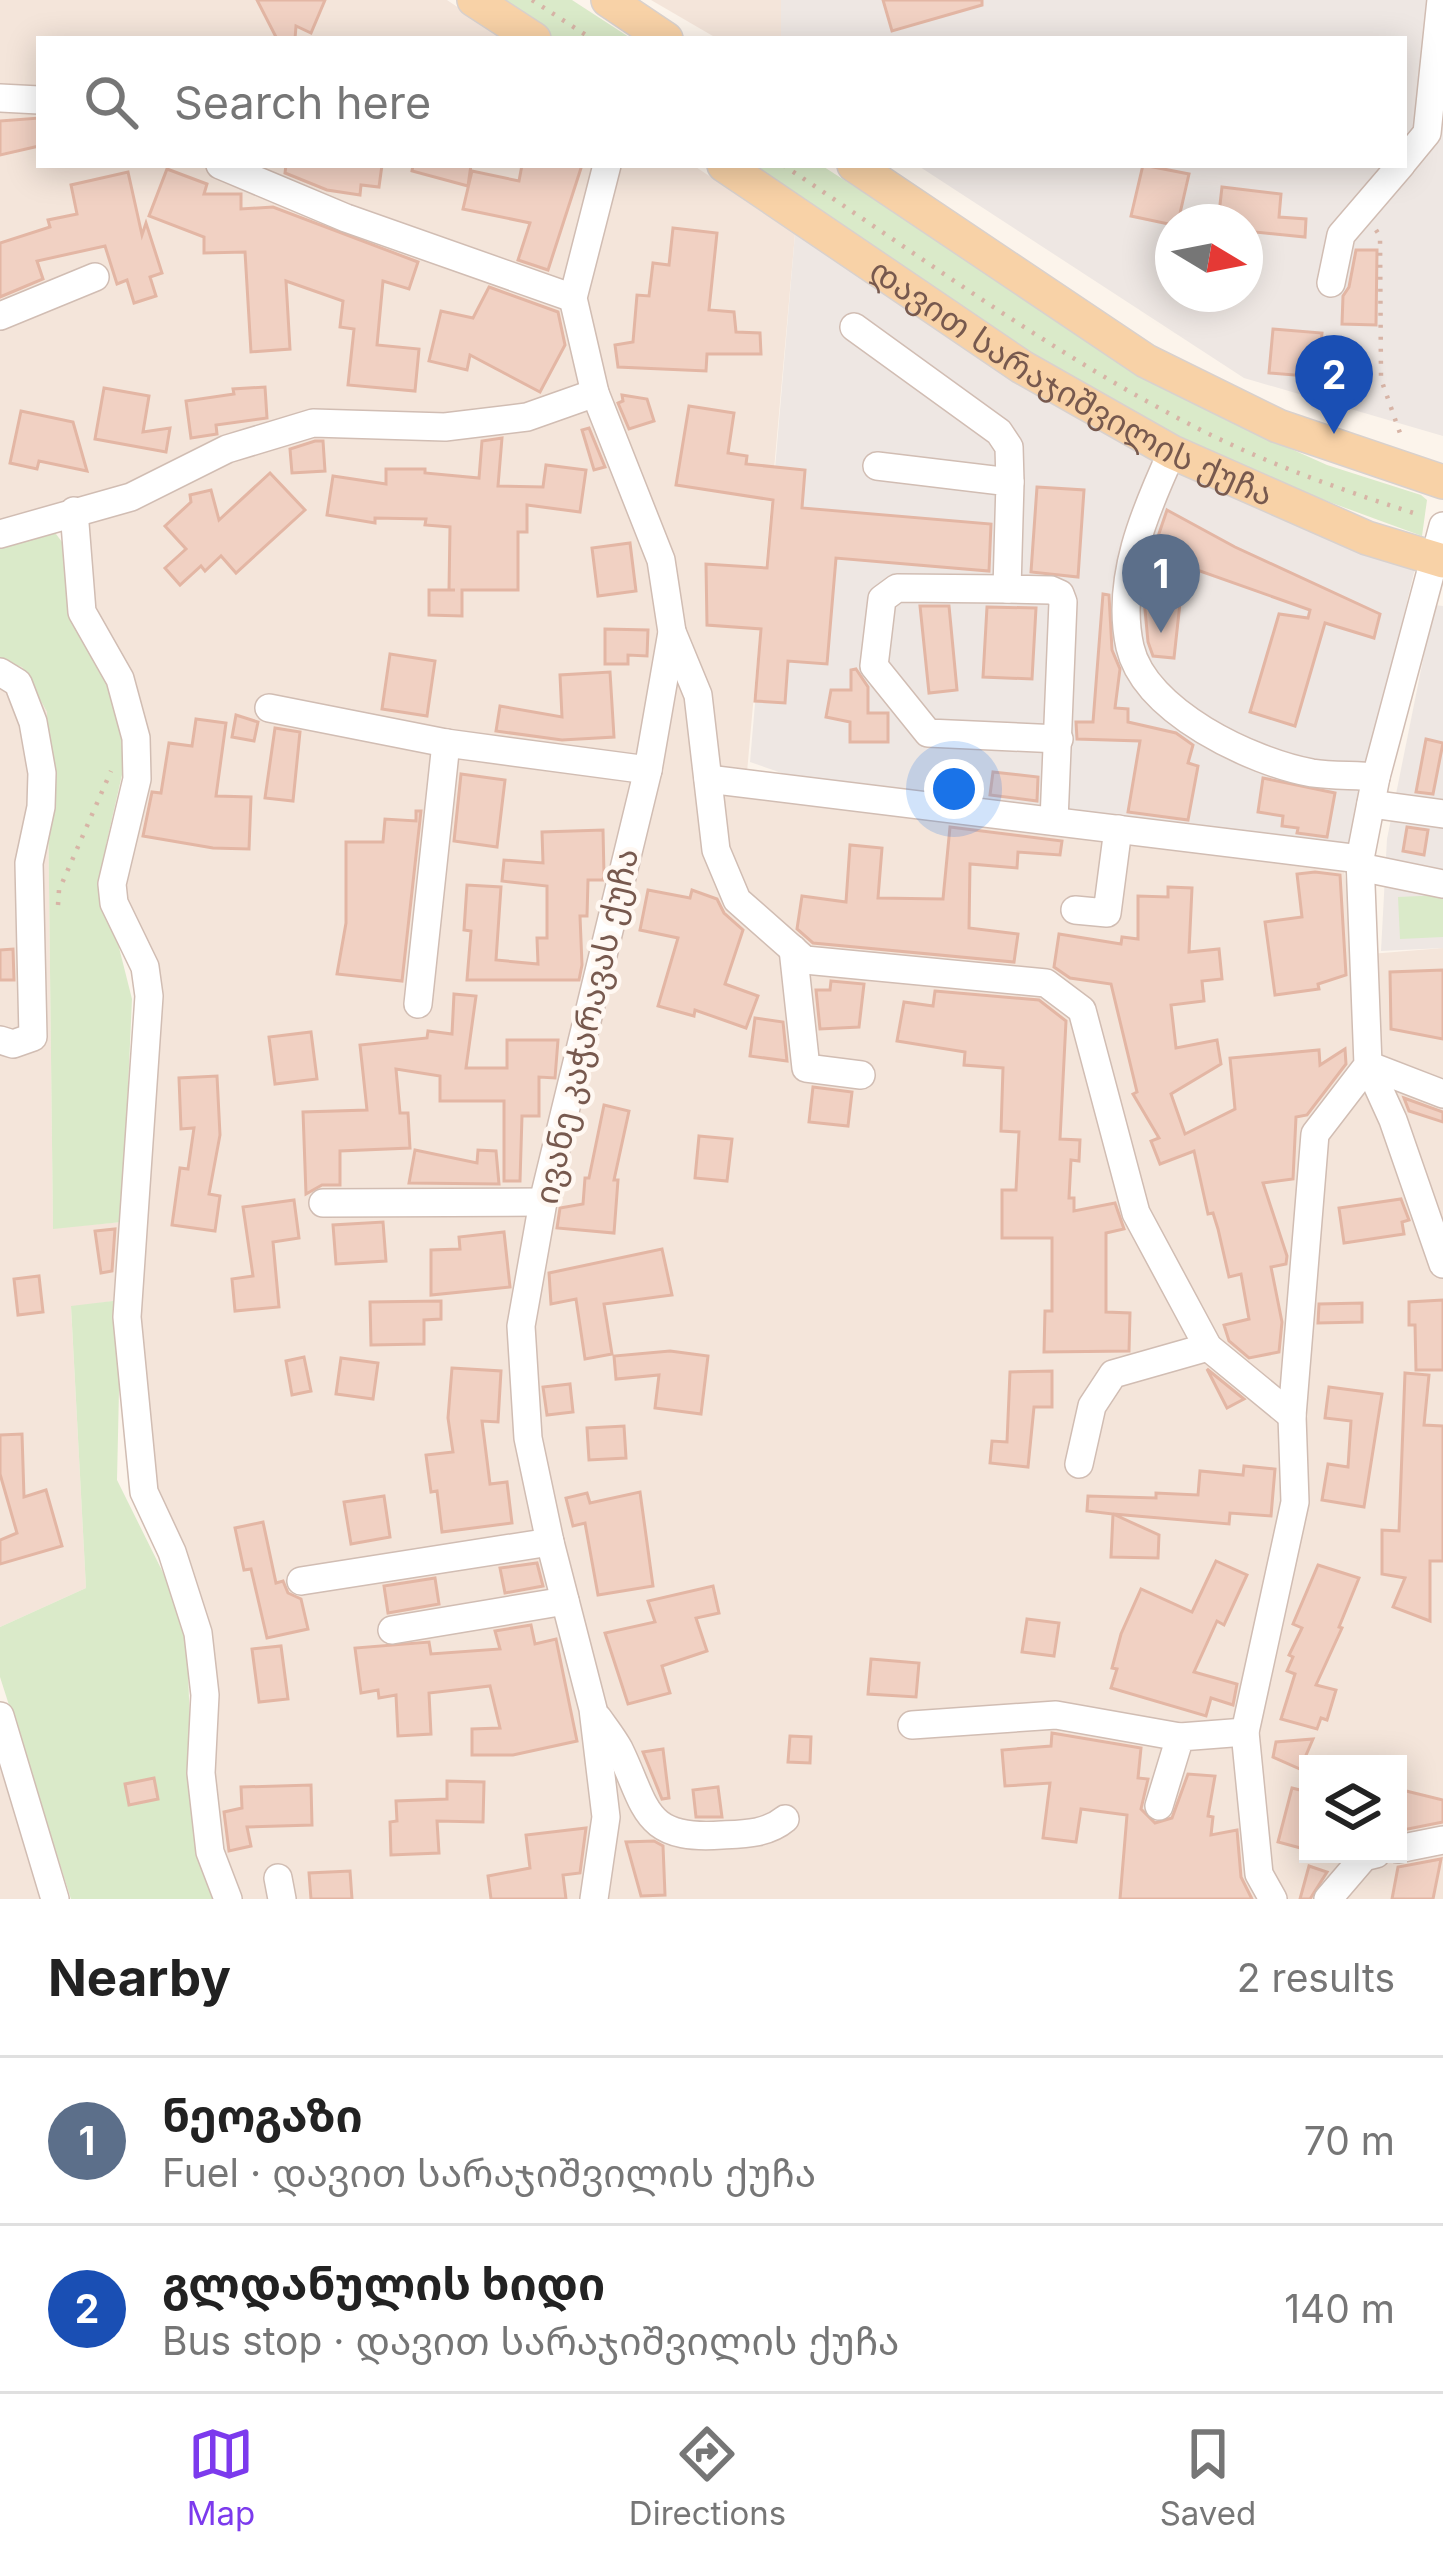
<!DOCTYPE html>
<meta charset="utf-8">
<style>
:root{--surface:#fff;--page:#f6f6f6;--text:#222;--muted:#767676;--line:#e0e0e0;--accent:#7c3aed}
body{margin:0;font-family:Inter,"Noto Sans Georgian",sans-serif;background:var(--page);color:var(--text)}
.controls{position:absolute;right:36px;bottom:36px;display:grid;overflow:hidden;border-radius:0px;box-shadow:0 6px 30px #0003}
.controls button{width:108px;height:108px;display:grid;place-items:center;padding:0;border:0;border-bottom:3px solid var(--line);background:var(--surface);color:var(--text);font:60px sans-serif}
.compass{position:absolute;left:1155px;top:204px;width:108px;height:108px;border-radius:50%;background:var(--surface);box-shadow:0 6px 30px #0003;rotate:100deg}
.you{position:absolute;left:954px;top:789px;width:42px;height:42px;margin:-30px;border:9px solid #fff;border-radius:50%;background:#1a73e8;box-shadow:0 0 0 18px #1a73e833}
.badge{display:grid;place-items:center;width:78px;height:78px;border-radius:50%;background:var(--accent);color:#fff;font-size:39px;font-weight:700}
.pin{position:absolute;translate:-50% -99px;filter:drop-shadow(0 3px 6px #0008)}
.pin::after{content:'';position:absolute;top:63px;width:42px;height:36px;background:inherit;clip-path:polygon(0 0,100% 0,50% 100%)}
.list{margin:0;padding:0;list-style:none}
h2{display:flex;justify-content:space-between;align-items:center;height:156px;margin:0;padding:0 48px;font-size:51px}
h2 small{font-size:39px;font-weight:400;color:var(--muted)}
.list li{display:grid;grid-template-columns:78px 1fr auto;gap:36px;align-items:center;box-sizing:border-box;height:168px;padding:0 48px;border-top:3px solid var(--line)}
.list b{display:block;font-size:45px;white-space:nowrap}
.list p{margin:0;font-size:39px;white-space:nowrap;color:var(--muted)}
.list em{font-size:39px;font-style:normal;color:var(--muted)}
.icon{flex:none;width:66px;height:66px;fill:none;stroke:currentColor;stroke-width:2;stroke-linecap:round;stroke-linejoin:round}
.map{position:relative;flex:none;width:1443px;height:1899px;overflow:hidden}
.search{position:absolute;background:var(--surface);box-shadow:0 6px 30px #0003;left:36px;right:36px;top:36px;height:132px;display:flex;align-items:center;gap:30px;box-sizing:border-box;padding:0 42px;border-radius:0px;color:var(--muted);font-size:45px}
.sheet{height:492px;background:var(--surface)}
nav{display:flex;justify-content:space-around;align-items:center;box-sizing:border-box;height:168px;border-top:3px solid var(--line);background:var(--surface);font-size:33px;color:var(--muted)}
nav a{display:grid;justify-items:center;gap:6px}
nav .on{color:var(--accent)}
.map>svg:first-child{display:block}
.residential{fill:#f4e5da;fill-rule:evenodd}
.industrial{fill:#eee7e3;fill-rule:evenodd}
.green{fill:#daeac9}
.building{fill:#f1d1c3;stroke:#e3b6a4;stroke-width:3}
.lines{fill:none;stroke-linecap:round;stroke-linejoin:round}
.minor-casing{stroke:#d1bdb3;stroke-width:30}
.major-casing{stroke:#d9d1cd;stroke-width:36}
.path{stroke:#d7b4a6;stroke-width:4.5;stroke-dasharray:3 9;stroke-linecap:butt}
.minor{stroke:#fff;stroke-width:27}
.major{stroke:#f8d2a7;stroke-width:33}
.labels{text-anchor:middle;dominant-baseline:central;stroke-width:9;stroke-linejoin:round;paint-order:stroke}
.street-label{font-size:33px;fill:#77594e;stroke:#fff8f2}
</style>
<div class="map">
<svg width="1443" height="1899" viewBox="0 0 1443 1899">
<rect width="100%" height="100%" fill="#fcf4eb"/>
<g class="residential">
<path d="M0,0H447L505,39H39V165H693L795,234L745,795L1343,864L1358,955L1443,948V1899H224L193,1588L130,1475L136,991L106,872L122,830L136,689L85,583L74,503L0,521ZM1308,1764H1398V1854H1308Z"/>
<path d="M651,0H781V39H718Z"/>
<path d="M0,662L22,667L47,712L53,1228L122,1222L121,1300L71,1307L86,1588L0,1627Z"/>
<path d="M0,1758L46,1899H0Z"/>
</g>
<g class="industrial">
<path d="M781,0H1443V436L1244,378L917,165H1404V39H781ZM1173,222H1245V294H1173Z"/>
<path d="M795,234L1271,513L1416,564L1349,847L805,781L750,762Z"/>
<path d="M1434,605L1443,606V948L1381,951L1387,839Z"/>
</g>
<g class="green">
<path d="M496,0H572L632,39H555Z"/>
<path d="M744,165H821L1138,370L1224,419L1327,465L1421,495L1427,500L1422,536C1321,499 1222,464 1127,414C993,343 869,249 744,165Z"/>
<path d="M50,526L65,546L115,683L124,766L106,845L105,892L132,999L122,1222L53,1229L47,712L22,667L0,662V542Z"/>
<path d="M1443,895V937L1400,939L1398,897Z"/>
<path d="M121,1300L117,1480L186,1619L194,1831L215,1899H71L0,1677V1627L86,1588L71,1306Z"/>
</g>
<g class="building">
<path d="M257,0H325L311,33L296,26L295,39H277Z"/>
<path d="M883,0H982V5L892,31Z"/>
<path d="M39,118V146L0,155V121Z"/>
<path d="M286,165H382L379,187L361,185L360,195L327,190L285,173Z"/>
<path d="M413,165H471L468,186L412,171Z"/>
<path d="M522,165H582L548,270L518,260L530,223L463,209L472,171L519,181Z"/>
<path d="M1143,165L1189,174L1178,222L1173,225L1131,216Z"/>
<path d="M167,169L207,184L204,194H241V209L273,207L418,262L409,289L383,281L377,345L419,349L415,391L348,385L354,329L340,327L343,301L286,281L290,349L251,352L245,252L204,253V237L149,216Z"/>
<path d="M128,172L142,235L146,223L162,273L150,277L156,296L134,303L127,280L117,284L105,246L37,261L43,279L0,297V243L50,227L48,220L77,214L71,185Z"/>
<path d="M1222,187L1281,194L1279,217L1306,219L1305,237L1245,231V222H1218Z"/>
<path d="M673,228L717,233L709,310L734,312L736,332L760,333L761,354H707L706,371L618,367L615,345L633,342L637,295L649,296L653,263L669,265Z"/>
<path d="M1356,250H1377L1376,325L1342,324L1343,296L1349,287Z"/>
<path d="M489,287L558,312L565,345L540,392L470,355L467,370L429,361L441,311L473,318Z"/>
<path d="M1273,329L1322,333L1318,377L1269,373Z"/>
<path d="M265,387L267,418L216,425L217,434L191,438L186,401L234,394L233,389Z"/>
<path d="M104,388L149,396L143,432L170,428L166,452L95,439Z"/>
<path d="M622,395L647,399L654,421L629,429L618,403L623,401Z"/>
<path d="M689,406L734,413L728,453L747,456L746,464L805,470L802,508L991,524L989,571L836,558L827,664L788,661L785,703L755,701L761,629L707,625L706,564L767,568L773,500L676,485Z"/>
<path d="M21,411L73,422L87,471L39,461L37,469L10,463Z"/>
<path d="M589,428L605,467L594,470L582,430Z"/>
<path d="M502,438L498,486L543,487L546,465L586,470L580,512L527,505V532H518V590H462V616L429,615V590H455H449L450,527L425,525L426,519L375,518V523L327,515L333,476L386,484V469H425V473L479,478L482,441Z"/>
<path d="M315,441H323L325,471L292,473L290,449Z"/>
<path d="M270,473L305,510L236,573L221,556L205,571L201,566L180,585L165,568L186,549L165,526L191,502L190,495L211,490L219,520Z"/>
<path d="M1037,487L1084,490L1078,577L1031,572Z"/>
<path d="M1167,510L1235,547L1380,614L1374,638L1325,623L1295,726L1250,712L1279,614L1308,618L1310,610L1152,554Z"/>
<path d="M630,543L636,591L598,596L592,548Z"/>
<path d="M1103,594L1109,595L1112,650L1120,669L1115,708L1128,709V722L1176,733L1193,745L1188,763L1198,766L1188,820L1128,812L1140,741L1077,739L1076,722H1093Z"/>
<path d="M1144,599L1180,603L1174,658L1153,656L1148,642Z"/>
<path d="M920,606H949L957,690L929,693Z"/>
<path d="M987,607L1036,608L1032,679L983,677Z"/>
<path d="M605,629L648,630L647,656L628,655V664H605Z"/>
<path d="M390,654L435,661L427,716L382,709Z"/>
<path d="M856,669L868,687V713H888V742H850V722L826,717L831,690H851V670Z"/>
<path d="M610,672L614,737L562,740L496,731L500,706L562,717L560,675Z"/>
<path d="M236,715L258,722L254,741L232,737Z"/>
<path d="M196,719L226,723L216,796L251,797L249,849L213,848L143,836L152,792L161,793L169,743L192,746Z"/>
<path d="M275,728L300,732L293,801L265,798Z"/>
<path d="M1426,739L1443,743L1433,794L1416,792Z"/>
<path d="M993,772L1038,777L1037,801L990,795Z"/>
<path d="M461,774L505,780L497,847L454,841Z"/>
<path d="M1263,778L1335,793L1327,837L1297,833L1298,828L1282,826L1283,816L1258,812Z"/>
<path d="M416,811H421L402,981L337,974L346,923V842H383L385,819L416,821Z"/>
<path d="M950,827L1062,841L1060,855L1018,852L1017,868L970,864L969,928L1018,934L1014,962L813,943L797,929L802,896L846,902L850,845L882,848L878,898L943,899Z"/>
<path d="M1407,827L1428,830L1424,855L1403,851Z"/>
<path d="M603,830L604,875L603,880H588L587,916H580L582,965L579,980H467L471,931L464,930L467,885L501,887L496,960L538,964L537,938H547V886L502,881L504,860L543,863L542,832Z"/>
<path d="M1315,872L1340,875L1346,975L1318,984L1319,989L1275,995L1265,922L1302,917L1297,874Z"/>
<path d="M1168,887L1192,888L1189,952L1219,949L1222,979L1202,981L1204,1001L1171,1005L1176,1048L1217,1040L1221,1064L1171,1094L1185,1134L1235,1109L1230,1058L1319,1050L1320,1065L1345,1049L1346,1064L1307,1115L1296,1117L1293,1179L1263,1183L1287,1256L1286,1264L1271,1267L1282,1322L1279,1352L1249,1358L1229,1341L1224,1325L1249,1319L1241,1274L1229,1277L1218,1229L1213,1213L1208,1214L1194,1151L1160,1164L1151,1141L1159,1138L1133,1094L1137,1092L1111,984L1070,978L1054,967L1059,934L1121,944L1122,937L1138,939V896L1168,897Z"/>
<path d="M648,890L690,898L692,890L717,899L724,913L743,930L725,984L758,996L746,1028L695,1010L694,1016L658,1006L678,938L640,930Z"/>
<path d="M13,949L14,980H0V950Z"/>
<path d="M1443,970V1039L1391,1029L1390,972Z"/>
<path d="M831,981L864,984L859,1027L820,1029L816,990H830Z"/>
<path d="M935,991L1039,1000L1066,1021L1060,1139L1080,1140L1079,1161L1071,1160L1069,1198H1074V1211L1115,1203L1124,1229L1106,1233V1312L1130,1313L1129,1351L1044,1352L1045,1311H1052V1238H1002V1190H1016L1019,1132L1001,1131L1003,1068L964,1065L965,1052L897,1041L904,1002L933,1006Z"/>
<path d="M454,994L476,996L466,1068H507V1040H558L555,1078L539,1077V1116H522L520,1181H504V1101H440V1076L396,1069L400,1113H408L410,1148L340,1151V1185H322L306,1194L303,1112L367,1110L360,1045L427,1038L428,1031L452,1034Z"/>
<path d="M755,1018L783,1022L787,1061L750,1056Z"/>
<path d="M311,1032L317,1079L275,1084L269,1037Z"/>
<path d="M217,1076L220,1135L209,1194L220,1196L215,1231L172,1225L180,1168L188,1169L194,1128L181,1129L179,1078Z"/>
<path d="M813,1087L852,1092L848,1126L809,1122Z"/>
<path d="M1404,1098L1443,1112V1122L1409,1111Z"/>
<path d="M604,1105L629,1111L614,1180H618L614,1233L557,1228L560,1208L583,1204L585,1178H589Z"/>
<path d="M699,1136L732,1139L727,1181L695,1178Z"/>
<path d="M415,1150L477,1163L478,1150L496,1151L499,1184L409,1183Z"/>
<path d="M1401,1199L1409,1220L1402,1222L1404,1234L1344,1243L1339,1208Z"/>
<path d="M294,1200L299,1238L273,1242L279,1307L235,1311L232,1279L253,1276L243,1207Z"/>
<path d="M383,1222L386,1261L336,1264L333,1225Z"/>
<path d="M115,1229L112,1271L101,1273L95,1231Z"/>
<path d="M504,1232L510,1287L431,1295V1250L460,1249L459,1237Z"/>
<path d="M662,1249L672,1295L604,1304L612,1354L585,1359L576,1299L551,1304L549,1273Z"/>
<path d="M39,1276L43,1312L18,1315L14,1279Z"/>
<path d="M1443,1300V1370H1416L1415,1325H1409V1302Z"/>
<path d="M441,1301V1319L424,1320V1344L371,1345L370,1302Z"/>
<path d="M1362,1303V1322L1318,1323L1319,1304Z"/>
<path d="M670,1351L708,1356L701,1414L655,1408L659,1375L616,1379L614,1356Z"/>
<path d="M304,1357L311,1391L292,1395L286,1361Z"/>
<path d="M341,1358L378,1363L373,1399L336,1394Z"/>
<path d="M452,1368L501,1371L498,1422L482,1421L490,1484L507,1482L512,1523L442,1532L437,1491L431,1492L426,1455L453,1452L448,1418Z"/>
<path d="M1207,1369L1244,1399L1227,1408Z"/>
<path d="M1052,1371V1407H1034L1028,1467L990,1463L992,1441L1007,1442L1010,1372Z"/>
<path d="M1405,1373L1429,1375L1424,1425L1443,1426V1561H1430V1621L1393,1607L1405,1578L1382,1574V1530L1399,1531Z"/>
<path d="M570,1384L573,1412L547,1415L543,1387Z"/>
<path d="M1329,1387L1382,1394L1364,1507L1322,1500L1328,1464L1348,1467L1351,1421L1325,1418Z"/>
<path d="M624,1426L626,1458L589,1460L587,1428Z"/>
<path d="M22,1434L24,1497L46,1490L62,1546L0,1564V1540L17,1533L0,1474V1435Z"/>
<path d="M1244,1466L1275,1469L1271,1516L1230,1513L1229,1524L1113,1514L1159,1535L1158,1558L1111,1557L1113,1514L1087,1511L1088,1496L1156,1498V1493L1198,1495L1200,1471L1243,1475Z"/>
<path d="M640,1492L653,1586L598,1595L585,1523L573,1526L566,1498L587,1493L590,1503Z"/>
<path d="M384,1496L390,1537L351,1544L344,1502Z"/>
<path d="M263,1522L276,1583L283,1581L288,1593L301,1599L308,1629L267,1638L251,1569L244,1570L235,1528Z"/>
<path d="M1216,1561L1247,1575L1224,1625L1217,1621L1194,1672L1237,1684L1233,1705L1211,1698L1206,1716L1111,1688L1117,1669L1112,1668L1121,1634L1141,1589L1192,1612Z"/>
<path d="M537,1563L543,1586L505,1593L500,1568Z"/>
<path d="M1318,1565L1359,1578L1339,1627L1342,1628L1316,1685L1336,1690L1327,1720L1321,1718L1317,1729L1281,1719L1295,1674L1287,1671L1293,1657L1289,1655L1302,1628L1293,1624Z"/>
<path d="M435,1578L439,1604L388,1613L384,1586Z"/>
<path d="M713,1586L719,1613L696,1618L707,1651L662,1666L670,1693L628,1704L605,1633L655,1622L648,1601Z"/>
<path d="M1027,1619L1059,1623L1054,1656L1022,1652Z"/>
<path d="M531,1625L535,1644L556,1639L577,1741L513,1755H472V1729L500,1728L490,1686L429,1693L431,1734L398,1736L396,1695L379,1698L378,1690L361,1693L355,1648L429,1642L431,1654L500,1649L495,1631Z"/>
<path d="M281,1646L288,1699L259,1702L252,1649Z"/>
<path d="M871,1659L919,1663L916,1697L868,1694Z"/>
<path d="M1052,1733L1141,1748L1138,1778L1148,1779L1141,1809L1155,1823L1172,1818L1188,1774L1215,1776L1208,1816L1213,1817L1211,1835L1237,1830L1241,1877L1252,1899H1120L1127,1815L1081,1809L1076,1842L1043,1838L1050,1783L1005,1786L1002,1750L1051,1746Z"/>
<path d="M790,1736L811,1737L810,1763L788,1762Z"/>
<path d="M1313,1739L1300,1769L1273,1757L1276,1742Z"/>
<path d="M663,1749L669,1798L662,1799L643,1752Z"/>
<path d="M154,1778L158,1799L129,1805L125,1784Z"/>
<path d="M447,1781L484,1782L483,1822L437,1821L439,1853L391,1855L390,1822L397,1821L396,1801L447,1799Z"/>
<path d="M311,1785L312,1825L247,1827L251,1846L229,1851L224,1812L242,1808L241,1787Z"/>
<path d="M718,1787L722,1817H696L693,1790Z"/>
<path d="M1292,1788L1308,1792V1850L1278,1842Z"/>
<path d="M1398,1789L1443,1800V1822L1398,1831Z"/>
<path d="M586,1828L580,1873L563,1875L566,1899H491L488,1876L530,1868L526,1835Z"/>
<path d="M654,1841L663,1846L665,1895L641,1896L626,1842Z"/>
<path d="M1441,1859L1433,1899H1392L1398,1867Z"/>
<path d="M1309,1866L1327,1872L1310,1899H1300Z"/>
<path d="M350,1871L352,1899H311L309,1873Z"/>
</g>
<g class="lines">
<g class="minor-casing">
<g id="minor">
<path d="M0,98L39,100"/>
<path d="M1404,161L1427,133L1441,0"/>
<path d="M220,165L346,218L573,298"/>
<path d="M1331,283L1341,235L1401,165"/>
<path d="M0,316L95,277"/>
<path d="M854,327L999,432L1009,447L1010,482"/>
<path d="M1172,452C1145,511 1115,580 1130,647C1145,712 1252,762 1312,773C1332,776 1355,775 1376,777"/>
<path d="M877,466L1010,482L1007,589L1051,590L1060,594L1063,602L1054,821"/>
<path d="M74,511L82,612L120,679L136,738L137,779L112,884L114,903L145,967L149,996L127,1317L144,1492L172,1552L198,1633L205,1695L201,1773L210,1852L228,1899"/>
<path d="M0,534L131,497L227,449L313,423L445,427L527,417L595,393"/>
<path d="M1007,589L897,588L882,599L874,666L928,733L1059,739"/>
<path d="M672,632L698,695L716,850L737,900L805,960L1046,983L1082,1010L1136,1213L1208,1347L1292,1416"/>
<path d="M0,672L18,683L33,722L42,773L41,807L29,863L33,1037L13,1044L0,1040"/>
<path d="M269,708L446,743L648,770"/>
<path d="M708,779L1360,859"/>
<path d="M1371,804L1443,814"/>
<path d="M1360,867L1443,884"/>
<path d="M1075,910L1107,913L1118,829"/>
<path d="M793,949L806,1068L861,1075"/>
<path d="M418,1004L446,743"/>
<path d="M1368,1065L1393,1120L1443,1264"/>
<path d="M1368,1065L1443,1094"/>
<path d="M323,1203L543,1202"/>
<path d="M1079,1464L1092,1406L1113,1374L1208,1347"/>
<path d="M301,1581L550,1542"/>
<path d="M392,1630L565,1601"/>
<path d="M0,1716L55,1899"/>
<path d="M598,1718C605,1728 613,1738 619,1749C647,1806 642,1841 722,1835C744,1834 767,1834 785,1819"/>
<path d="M912,1725L1056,1715L1180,1737"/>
<path d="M1159,1806L1180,1737L1245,1732"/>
<path d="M1398,1849L1443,1840"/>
<path d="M278,1878L282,1899"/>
<path d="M594,1899L606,1817L593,1709L550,1542L528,1438L521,1326L543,1202L648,770L672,632L661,560L595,393L573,298L607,165"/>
<path d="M1273,1899L1259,1874L1245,1732L1295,1502L1292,1416L1315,1134L1368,1065L1360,859L1376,777L1443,526"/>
<path d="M1328,1899L1364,1857L1376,1854"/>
</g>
</g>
<g class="major-casing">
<g id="major">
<path d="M474,0L534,39"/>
<path d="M608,0L666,39"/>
<path id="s1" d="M724,165L1022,367L1172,452L1367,538L1443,561"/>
<path d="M854,165L1146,361L1278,426L1443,482"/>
</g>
</g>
<g class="path">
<path d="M532,0L592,39"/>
<path d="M783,165C919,255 1053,355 1199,429C1270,465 1344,491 1420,515"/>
<path d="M1376,230L1380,236L1381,379L1401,436"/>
<path d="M58,905L59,890L111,771"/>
</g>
<use href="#minor" class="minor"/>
<use href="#major" class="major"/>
</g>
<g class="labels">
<g class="street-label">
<text stroke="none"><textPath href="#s1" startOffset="411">დავით სარაჯიშვილის ქუჩა</textPath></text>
<text transform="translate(586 1026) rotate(-77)">ივანე კაჭარავას ქუჩა</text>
</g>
</g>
</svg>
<div class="controls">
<button><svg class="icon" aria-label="layers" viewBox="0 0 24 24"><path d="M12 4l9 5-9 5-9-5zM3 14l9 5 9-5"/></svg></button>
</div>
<svg class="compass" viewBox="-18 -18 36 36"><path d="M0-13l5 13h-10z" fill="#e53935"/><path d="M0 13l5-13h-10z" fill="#767676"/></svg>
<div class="you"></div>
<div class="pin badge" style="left:1161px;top:633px;background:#5c6f8a">1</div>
<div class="pin badge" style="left:1334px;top:434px;background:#1a4fb4">2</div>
<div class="search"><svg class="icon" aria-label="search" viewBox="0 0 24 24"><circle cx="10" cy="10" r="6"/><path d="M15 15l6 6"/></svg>Search here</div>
</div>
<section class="sheet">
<h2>Nearby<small>2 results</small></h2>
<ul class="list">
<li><span class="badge" style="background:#5c6f8a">1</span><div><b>ნეოგაზი</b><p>Fuel · დავით სარაჯიშვილის ქუჩა</p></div><em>70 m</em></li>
<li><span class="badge" style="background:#1a4fb4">2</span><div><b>გლდანულის ხიდი</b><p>Bus stop · დავით სარაჯიშვილის ქუჩა</p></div><em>140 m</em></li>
</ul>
</section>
<nav>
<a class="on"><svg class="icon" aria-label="map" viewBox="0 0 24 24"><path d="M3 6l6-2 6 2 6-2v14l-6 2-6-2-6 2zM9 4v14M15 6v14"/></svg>Map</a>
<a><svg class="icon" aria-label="directions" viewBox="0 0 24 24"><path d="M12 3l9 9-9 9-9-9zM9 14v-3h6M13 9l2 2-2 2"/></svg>Directions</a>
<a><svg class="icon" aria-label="saved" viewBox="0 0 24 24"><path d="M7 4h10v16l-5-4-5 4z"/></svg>Saved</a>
</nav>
